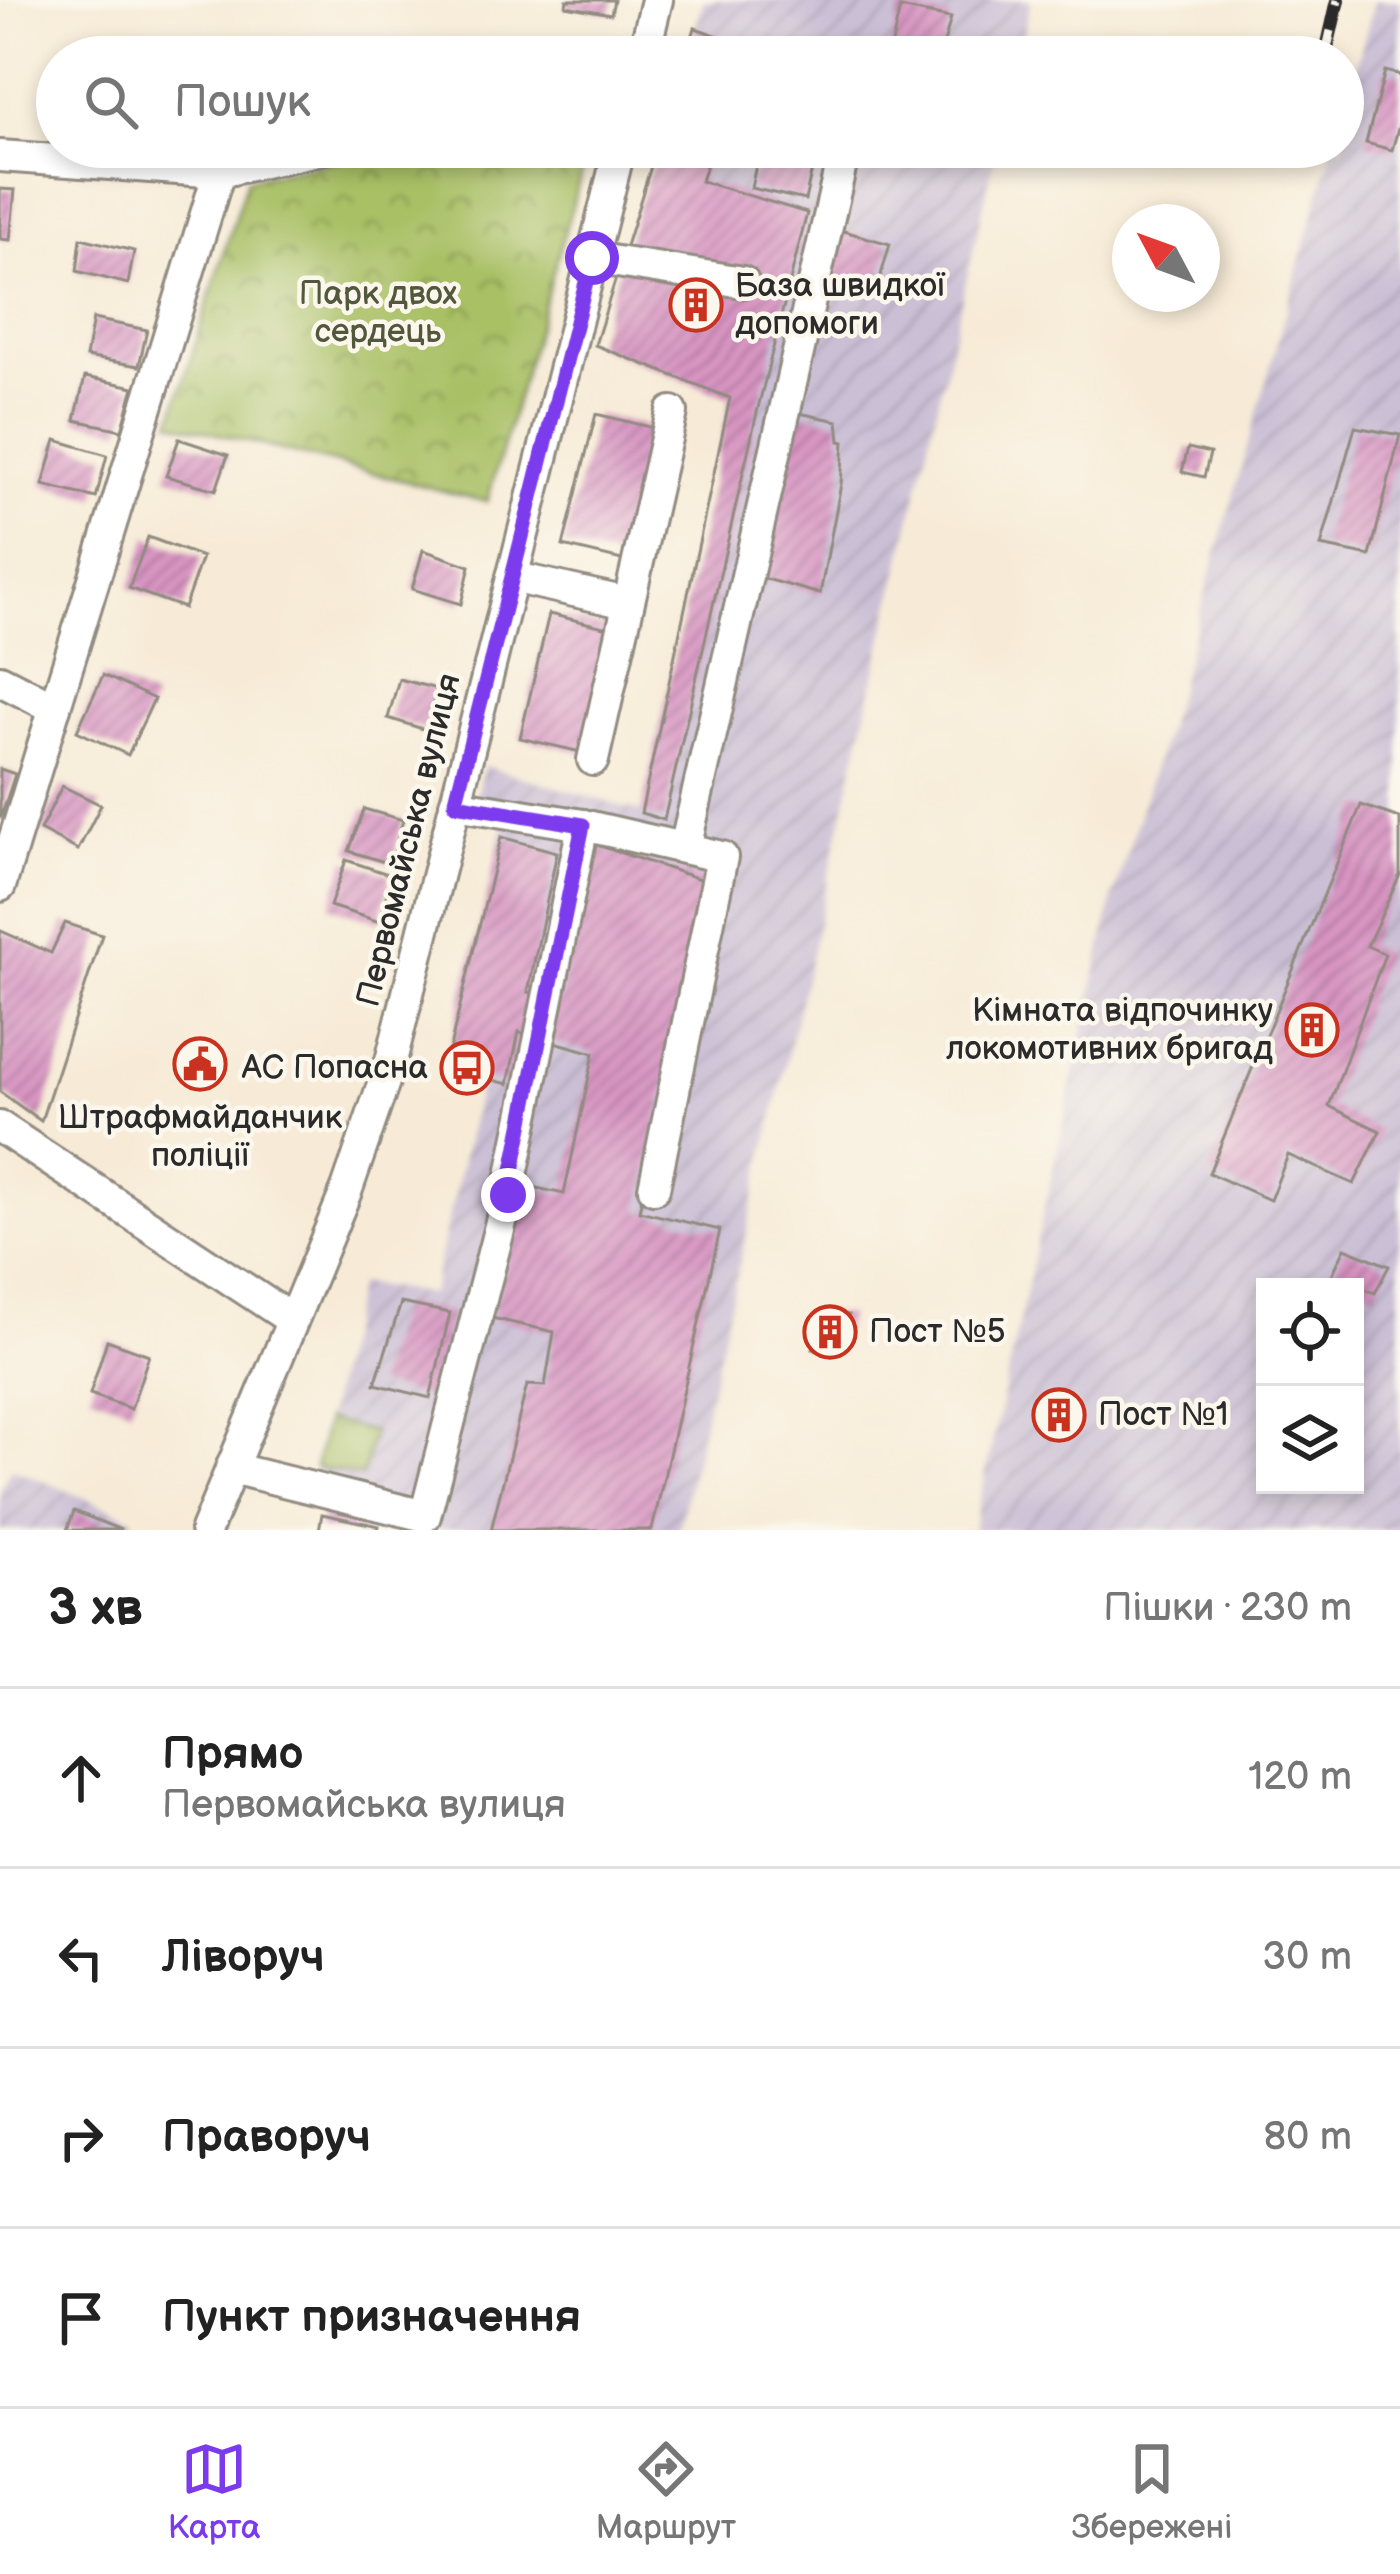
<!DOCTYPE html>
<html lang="uk">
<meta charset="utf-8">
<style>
:root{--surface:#fff;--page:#f6f6f6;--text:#222;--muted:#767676;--line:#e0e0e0;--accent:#7c3aed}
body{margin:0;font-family:"Balsamiq Sans",sans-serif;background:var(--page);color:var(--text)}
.controls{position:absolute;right:36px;bottom:36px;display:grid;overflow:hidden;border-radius:0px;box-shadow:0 6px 18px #0003}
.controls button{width:108px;height:108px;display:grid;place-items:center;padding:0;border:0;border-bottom:3px solid var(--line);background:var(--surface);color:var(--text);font:60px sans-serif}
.compass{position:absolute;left:1112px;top:204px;width:108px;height:108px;border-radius:50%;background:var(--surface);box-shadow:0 6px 18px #0003;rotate:311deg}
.stop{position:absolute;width:36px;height:36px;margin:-27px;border:9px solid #7c3aed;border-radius:50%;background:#fff}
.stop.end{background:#7c3aed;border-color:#fff;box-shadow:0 3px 12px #0008}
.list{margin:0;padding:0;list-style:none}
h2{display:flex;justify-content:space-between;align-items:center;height:156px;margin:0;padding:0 48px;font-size:51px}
h2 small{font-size:39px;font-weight:400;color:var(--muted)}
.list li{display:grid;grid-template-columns:78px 1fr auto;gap:36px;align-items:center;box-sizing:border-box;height:180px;padding:0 48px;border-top:3px solid var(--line)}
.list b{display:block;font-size:45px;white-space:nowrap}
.list p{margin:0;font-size:39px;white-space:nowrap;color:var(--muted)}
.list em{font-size:39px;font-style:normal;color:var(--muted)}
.icon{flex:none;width:66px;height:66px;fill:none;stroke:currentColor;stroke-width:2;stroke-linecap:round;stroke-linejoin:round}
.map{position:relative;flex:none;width:1400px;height:1530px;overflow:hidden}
.search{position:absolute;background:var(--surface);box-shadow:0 6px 18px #0003;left:36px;right:36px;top:36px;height:132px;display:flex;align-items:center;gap:30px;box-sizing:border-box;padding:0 42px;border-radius:66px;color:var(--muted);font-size:45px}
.sheet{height:876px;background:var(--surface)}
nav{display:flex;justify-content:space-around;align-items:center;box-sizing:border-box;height:168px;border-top:3px solid var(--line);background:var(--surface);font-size:33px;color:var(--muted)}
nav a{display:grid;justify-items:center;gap:6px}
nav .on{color:var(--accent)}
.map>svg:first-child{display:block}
.industrial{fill:url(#industrial-furrows);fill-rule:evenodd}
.grass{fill:url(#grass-tufts);stroke:#6a7648;stroke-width:3}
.park{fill:url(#park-crowns);stroke:#6a7648;stroke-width:3}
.building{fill:url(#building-hatch)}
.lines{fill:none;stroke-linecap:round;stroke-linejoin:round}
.minor-casing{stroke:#918b81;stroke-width:36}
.minor{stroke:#fff;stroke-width:30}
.rail-casing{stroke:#2b2b2b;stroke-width:14}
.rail{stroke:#fbf7ec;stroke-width:9;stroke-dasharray:27;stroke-linecap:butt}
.route{stroke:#7c3aed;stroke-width:15}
.labels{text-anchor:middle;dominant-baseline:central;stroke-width:9;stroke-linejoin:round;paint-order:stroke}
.poi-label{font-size:33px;fill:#2b2b2b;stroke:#fbf7ec;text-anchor:start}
.park-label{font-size:33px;fill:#51583c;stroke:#fbf7ec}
.street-label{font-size:33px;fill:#2b2b2b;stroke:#fbf7ec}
</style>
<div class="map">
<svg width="1400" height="1530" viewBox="0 0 1400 1530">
<defs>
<pattern id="industrial-furrows" width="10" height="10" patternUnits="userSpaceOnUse" patternTransform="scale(3)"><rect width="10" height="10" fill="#cbbfd5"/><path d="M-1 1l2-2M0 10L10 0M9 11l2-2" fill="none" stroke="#aea4b7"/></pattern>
<pattern id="grass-tufts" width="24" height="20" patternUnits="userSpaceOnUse" patternTransform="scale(3)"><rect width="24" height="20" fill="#a9c065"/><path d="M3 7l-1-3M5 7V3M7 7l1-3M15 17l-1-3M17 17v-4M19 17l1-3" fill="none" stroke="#8a9c53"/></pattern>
<pattern id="park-crowns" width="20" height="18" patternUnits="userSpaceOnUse" patternTransform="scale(3)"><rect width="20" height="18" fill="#a9c065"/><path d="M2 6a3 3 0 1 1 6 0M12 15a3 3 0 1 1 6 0" fill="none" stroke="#8a9c53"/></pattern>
<pattern id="building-hatch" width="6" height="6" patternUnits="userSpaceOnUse" patternTransform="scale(3)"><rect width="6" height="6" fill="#d894c2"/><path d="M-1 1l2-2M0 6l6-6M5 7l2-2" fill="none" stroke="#af799e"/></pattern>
</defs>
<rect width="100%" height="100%" fill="#fbf7ec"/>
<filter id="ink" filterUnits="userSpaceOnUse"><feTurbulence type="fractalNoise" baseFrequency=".00833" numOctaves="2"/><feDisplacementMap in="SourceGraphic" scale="24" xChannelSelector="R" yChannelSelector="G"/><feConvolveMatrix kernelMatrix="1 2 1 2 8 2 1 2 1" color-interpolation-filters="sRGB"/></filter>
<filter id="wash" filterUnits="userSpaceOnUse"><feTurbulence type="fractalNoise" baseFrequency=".004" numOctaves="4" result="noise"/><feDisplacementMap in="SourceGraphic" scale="48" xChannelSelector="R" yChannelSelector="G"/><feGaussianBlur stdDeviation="2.7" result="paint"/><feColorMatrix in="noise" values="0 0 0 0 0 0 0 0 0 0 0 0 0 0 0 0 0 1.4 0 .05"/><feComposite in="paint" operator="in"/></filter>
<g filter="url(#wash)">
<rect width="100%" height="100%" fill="#f7ebd7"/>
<g class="industrial">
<path d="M704,0H1031L1018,57H686Z"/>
<path d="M1375,0H1400V1530H973L1113,897L1171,713L1333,147H1343V112ZM1265,1287H1355V1485H1265Z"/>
<path d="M657,147H997L678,1530H319L322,1513L315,1467L357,1284L431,1294L481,1079L445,1068L504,824L471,814L484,766L665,819L758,409L595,345Z"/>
<path d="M11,1468L134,1518L130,1530H0V1491Z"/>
</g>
<path class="grass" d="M326,1419L373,1432L362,1477L315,1467Z"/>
<path class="park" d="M404,147H589L487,502L171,422L247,179Z"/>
<g id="blocks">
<g class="building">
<path d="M567,0H614L611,14L566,6Z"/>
<path d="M900,8L951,18L940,57H889Z"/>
<path d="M695,28L745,45L741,57H686Z"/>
<path d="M1385,71L1400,75V122L1392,150L1366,143Z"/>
<path d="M657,147H712L701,181L807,213L758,408L664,820L641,813L730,398L595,345Z"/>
<path d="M760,147H817L805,200L751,188Z"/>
<path d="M0,189L15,190L10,240L0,239Z"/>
<path d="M840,230L890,244L875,296L826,283Z"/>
<path d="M81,238L134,251L128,284L77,271Z"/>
<path d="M93,319L147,330L139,366L86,357Z"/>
<path d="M85,377L134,387L122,430L75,420Z"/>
<path d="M794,412L838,421L840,441L844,442L841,484L820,594L759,577Z"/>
<path d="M596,414L662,430L630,562L563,546Z"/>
<path d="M1355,427L1400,435L1370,556L1321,546Z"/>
<path d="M179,439L228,455L216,490L166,476Z"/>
<path d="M56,440L107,455L96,498L43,485Z"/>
<path d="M1188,448L1210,453L1204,477L1182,472Z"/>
<path d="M148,537L202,557L184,608L129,588Z"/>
<path d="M423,550L470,566L461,604L412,589Z"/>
<path d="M549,614L613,629L585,753L520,738Z"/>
<path d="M103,675L154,699L128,755L77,731Z"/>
<path d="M399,679L437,689L426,730L388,718Z"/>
<path d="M0,769L15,774L1,817H0Z"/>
<path d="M62,786L101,805L78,850L40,830Z"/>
<path d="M1361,805L1400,818V875L1367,946L1385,954L1329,1106L1380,1131L1354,1184L1288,1155L1270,1200L1209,1173Z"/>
<path d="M364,809L403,820L391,864L349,851Z"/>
<path d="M501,837L557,852L528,992L559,1000L594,844L709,882L639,1211L720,1230L652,1530H491L527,1385L545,1386L554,1332L492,1318L523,1185L564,1194L594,1053L519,1032L508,1084L445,1068Z"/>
<path d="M346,860L391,875L380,922L330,906Z"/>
<path d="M65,923L102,935L41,1121L0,1092V934L1,931L51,953Z"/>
<path d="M1345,1248L1389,1266L1375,1293L1331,1277Z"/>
<path d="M401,1303L450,1313L430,1398L375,1384Z"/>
<path d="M821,1311L849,1315L837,1354L813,1349Z"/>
<path d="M107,1340L149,1355L131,1409L90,1394Z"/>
<path d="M74,1511L121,1530H67Z"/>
<path d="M322,1514L379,1526L378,1530H319Z"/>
</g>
</g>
</g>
<g filter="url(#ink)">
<use href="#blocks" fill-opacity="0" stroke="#918b81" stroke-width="3"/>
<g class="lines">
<g class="minor-casing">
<g id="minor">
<path d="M643,57L657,0"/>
<path d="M0,156L219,172L330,147"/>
<path d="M592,258L743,282"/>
<path d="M512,577L627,603"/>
<path d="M0,680L55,708"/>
<path d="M593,760L672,412"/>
<path d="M455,804L583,825L722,857L654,1188"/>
<path d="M685,848L845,147"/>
<path d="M0,886L219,172"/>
<path d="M0,1127L292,1320"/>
<path d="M231,1468L425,1516L508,1195L583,825"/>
<path d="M206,1530L347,1189L391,1061L620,147"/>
</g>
</g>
<use href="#minor" class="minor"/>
<g class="rail-casing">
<path id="rail" d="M1325,57L1338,0"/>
</g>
<use href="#rail" class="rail"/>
</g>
</g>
<g class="lines" filter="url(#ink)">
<path class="route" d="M508,1195L583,825L455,804L592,258"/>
</g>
<defs>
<g id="building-ring" transform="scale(2.7)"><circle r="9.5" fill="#fbf7ec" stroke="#c8321e" stroke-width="1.5"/><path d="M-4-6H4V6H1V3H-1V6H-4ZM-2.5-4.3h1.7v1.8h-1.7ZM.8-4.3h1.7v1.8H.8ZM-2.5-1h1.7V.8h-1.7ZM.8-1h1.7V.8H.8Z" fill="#c8321e"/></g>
<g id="civic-ring" transform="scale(2.7)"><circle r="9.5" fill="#fbf7ec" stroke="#c8321e" stroke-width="1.5"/><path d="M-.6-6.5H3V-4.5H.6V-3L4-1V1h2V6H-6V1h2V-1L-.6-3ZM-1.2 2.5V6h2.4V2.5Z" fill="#c8321e"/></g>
<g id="bus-ring" transform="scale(2.7)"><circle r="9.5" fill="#fbf7ec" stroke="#c8321e" stroke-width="1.5"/><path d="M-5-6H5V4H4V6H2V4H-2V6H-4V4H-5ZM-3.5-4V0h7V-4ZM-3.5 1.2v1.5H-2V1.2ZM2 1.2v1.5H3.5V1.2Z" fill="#c8321e"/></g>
</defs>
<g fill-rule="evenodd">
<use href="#building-ring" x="696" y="305"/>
<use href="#building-ring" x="1312" y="1030"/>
<use href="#civic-ring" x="200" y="1064"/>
<use href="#bus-ring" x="467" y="1068"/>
<use href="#building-ring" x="830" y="1332"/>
<use href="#building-ring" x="1059" y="1415"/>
</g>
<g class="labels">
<g class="poi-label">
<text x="735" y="286">База швидкої<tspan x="735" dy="38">допомоги</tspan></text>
<text x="1273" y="1011" text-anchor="end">Кімната відпочинку<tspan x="1273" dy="38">локомотивних бригад</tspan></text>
<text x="428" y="1068" text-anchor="end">АС Попасна</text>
<text x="200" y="1118" text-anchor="middle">Штрафмайданчик<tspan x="200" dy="38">поліції</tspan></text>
<text x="869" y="1332">Пост №5</text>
<text x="1098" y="1415">Пост №1</text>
</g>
<g class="park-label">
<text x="378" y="294">Парк двох<tspan x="378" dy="38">сердець</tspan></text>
</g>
<g class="street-label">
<text transform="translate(409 840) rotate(-76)">Первомайська вулиця</text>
</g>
</g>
</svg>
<div class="controls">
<button><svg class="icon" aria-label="locate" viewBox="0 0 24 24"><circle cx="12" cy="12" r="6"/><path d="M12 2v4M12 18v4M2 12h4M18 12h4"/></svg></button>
<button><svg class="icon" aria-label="layers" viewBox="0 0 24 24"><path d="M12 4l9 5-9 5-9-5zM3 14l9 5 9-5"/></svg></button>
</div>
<svg class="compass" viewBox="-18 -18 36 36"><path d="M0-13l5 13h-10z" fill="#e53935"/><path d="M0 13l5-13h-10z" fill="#767676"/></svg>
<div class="stop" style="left:592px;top:258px"></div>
<div class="stop end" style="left:508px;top:1195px"></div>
<div class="search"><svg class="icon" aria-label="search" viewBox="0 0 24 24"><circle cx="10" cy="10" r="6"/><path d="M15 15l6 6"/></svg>Пошук</div>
</div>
<section class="sheet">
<h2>3 хв<small>Пішки · 230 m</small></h2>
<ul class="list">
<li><svg class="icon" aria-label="ahead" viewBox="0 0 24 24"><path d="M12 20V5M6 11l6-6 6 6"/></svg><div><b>Прямо</b><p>Первомайська вулиця</p></div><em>120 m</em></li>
<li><svg class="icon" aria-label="left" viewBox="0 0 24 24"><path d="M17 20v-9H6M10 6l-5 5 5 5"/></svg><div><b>Ліворуч</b></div><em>30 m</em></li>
<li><svg class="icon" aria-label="right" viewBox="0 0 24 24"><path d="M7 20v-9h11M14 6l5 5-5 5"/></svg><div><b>Праворуч</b></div><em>80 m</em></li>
<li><svg class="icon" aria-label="arrive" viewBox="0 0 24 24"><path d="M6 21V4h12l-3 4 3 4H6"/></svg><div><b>Пункт призначення</b></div></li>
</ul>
</section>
<nav>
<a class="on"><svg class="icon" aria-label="map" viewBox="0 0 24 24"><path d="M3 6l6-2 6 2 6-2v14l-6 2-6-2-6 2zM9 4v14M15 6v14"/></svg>Карта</a>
<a><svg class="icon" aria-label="directions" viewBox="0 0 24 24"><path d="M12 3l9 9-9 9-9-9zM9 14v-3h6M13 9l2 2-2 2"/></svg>Маршрут</a>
<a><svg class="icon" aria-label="saved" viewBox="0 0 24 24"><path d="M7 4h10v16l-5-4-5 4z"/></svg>Збережені</a>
</nav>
